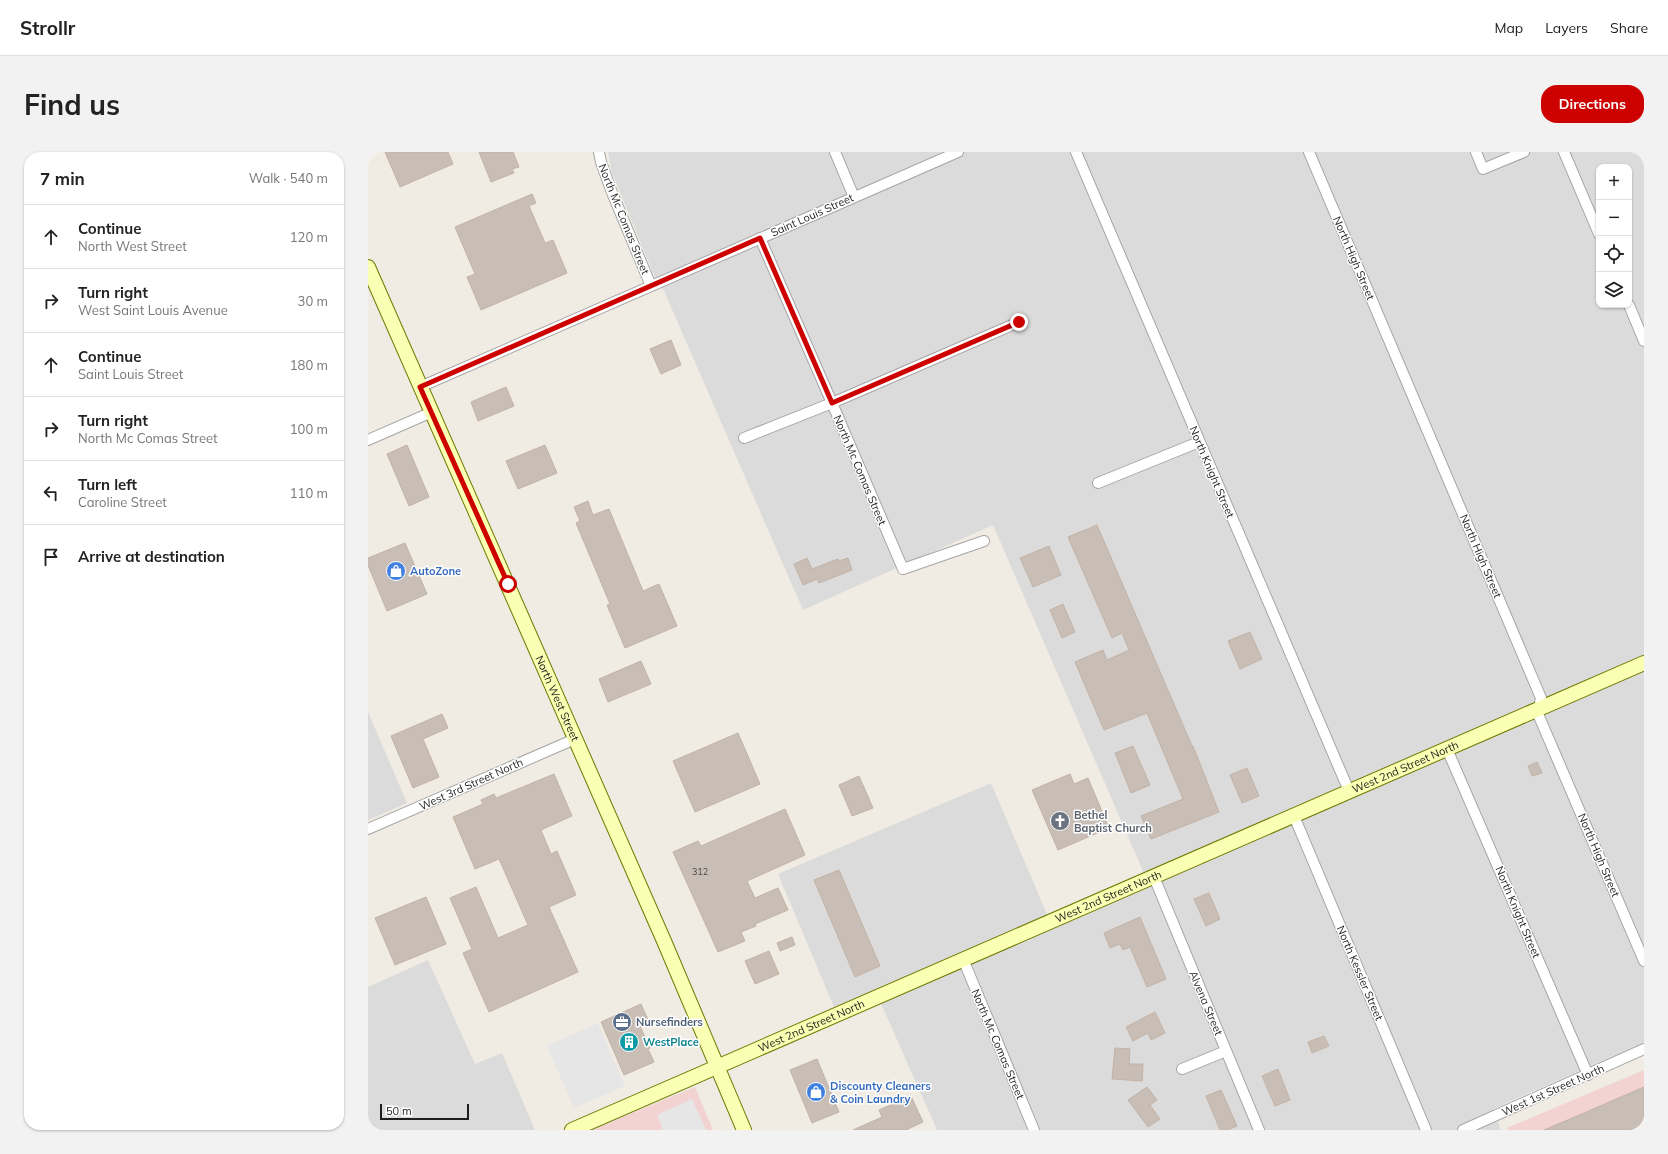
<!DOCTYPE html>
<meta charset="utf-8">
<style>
:root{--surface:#fff;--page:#f2f2f2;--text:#222;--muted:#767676;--line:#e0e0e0;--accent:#cc0100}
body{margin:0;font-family:Mulish,sans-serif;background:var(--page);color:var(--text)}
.controls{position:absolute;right:12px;top:12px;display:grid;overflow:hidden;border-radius:8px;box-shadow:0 1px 3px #0004}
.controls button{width:36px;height:36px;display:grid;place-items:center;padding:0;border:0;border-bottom:1px solid var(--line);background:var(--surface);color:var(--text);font:20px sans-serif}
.scale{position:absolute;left:12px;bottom:10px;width:89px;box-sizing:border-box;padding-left:4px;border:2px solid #1e1e1e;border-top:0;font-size:11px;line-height:14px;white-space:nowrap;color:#1e1e1e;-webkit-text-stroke:3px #fff;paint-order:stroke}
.stop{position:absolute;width:12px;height:12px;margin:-9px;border:3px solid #cc0100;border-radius:50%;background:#fff}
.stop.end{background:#cc0100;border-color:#fff;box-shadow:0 1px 4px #0008}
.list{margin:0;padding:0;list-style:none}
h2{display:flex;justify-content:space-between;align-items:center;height:52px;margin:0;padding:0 16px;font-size:17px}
h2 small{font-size:13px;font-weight:400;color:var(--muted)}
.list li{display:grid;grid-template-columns:26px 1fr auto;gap:12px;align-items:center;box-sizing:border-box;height:64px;padding:0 16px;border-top:1px solid var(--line)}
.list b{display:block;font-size:15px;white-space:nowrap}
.list p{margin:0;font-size:13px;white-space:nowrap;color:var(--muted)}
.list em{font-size:13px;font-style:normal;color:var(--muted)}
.icon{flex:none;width:22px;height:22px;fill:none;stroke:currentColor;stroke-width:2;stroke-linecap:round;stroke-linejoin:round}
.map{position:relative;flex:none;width:1276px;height:978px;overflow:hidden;border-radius:16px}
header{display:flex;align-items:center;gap:24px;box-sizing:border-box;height:56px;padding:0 20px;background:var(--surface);border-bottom:1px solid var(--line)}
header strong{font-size:19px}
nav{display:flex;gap:22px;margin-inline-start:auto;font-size:14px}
.intro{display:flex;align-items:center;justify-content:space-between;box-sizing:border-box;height:96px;padding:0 24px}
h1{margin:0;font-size:28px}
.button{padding:10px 18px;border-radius:16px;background:var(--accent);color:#fff;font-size:14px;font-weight:700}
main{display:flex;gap:24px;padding:0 24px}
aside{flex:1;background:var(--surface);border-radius:16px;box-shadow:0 1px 3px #0004}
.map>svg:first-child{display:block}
.residential{fill:#dcdbdb;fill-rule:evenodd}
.commercial{fill:#f2d3d1}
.parking{fill:#e6e6e6}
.building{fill:#c8beb6;stroke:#c3b2a4}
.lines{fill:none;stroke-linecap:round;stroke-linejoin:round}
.street-casing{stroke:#a5a5a5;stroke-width:12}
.secondary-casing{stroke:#6c7a00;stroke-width:16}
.street{stroke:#fff;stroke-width:10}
.secondary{stroke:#faffb3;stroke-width:14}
.route{stroke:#cc0100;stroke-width:5}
.labels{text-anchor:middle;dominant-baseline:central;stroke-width:3;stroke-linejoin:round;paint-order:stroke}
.number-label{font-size:9px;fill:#484644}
.street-label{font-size:11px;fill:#1e1e1e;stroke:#fff}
.shop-label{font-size:11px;font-weight:bold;fill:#366cbe;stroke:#fff;text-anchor:start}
.worship-label{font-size:11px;font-weight:bold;fill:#5b616d;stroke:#fff;text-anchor:start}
.service-label{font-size:11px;font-weight:bold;fill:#4e5e75;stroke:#fff;text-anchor:start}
.culture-label{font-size:11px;font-weight:bold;fill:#0d838f;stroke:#fff;text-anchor:start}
</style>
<header>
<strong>Strollr</strong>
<nav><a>Map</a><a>Layers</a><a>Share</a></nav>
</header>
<div class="intro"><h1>Find us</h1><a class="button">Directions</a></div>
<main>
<aside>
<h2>7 min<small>Walk · 540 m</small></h2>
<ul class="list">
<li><svg class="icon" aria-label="ahead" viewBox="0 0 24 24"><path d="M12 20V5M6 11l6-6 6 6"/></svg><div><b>Continue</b><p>North West Street</p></div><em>120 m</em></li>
<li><svg class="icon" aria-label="right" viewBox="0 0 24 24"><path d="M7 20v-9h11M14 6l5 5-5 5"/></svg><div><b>Turn right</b><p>West Saint Louis Avenue</p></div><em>30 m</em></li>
<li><svg class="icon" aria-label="ahead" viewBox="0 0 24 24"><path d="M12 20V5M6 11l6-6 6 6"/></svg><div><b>Continue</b><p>Saint Louis Street</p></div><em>180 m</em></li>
<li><svg class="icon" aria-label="right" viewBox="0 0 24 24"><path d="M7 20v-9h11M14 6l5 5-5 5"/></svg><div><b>Turn right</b><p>North Mc Comas Street</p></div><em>100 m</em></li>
<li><svg class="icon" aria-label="left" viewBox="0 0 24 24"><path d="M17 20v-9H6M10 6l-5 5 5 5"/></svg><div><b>Turn left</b><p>Caroline Street</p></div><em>110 m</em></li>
<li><svg class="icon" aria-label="arrive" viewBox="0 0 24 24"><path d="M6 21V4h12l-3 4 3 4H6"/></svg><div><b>Arrive at destination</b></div></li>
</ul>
</aside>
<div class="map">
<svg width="1276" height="978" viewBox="0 0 1276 978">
<rect width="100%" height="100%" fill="#f0ece3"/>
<g class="residential">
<path d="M240,0H1276V890L1125,957L1133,978H569L507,838L466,855L410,722L623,631L684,774L781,733L625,373L435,458L296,139L285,121L243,18ZM1231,15H1261V153H1231Z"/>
<path d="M0,560L39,651L0,668Z"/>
<path d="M60,808L107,912L134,901L167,978H0V835Z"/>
</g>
<g class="commercial">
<path d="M1276,918V978H1140L1139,976Z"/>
<path d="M327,935L345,978H223L247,968Z"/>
</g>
<g class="parking">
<path d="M230,871L257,934L206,956L179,894Z"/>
<path d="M324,947L338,978H295L289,963Z"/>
</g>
<g class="building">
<path d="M17,0H80L85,12L32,35Z"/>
<path d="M111,0H145L151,15L144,17L146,21L123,30Z"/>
<path d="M164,42L168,51L161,54L177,91L185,88L199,121L113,158L99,125L107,122L87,75Z"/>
<path d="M303,188L313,213L293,222L282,197Z"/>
<path d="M138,235L146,254L110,269L103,250Z"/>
<path d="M39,293L61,345L41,354L19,302Z"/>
<path d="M177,293L189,321L150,337L138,309Z"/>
<path d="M220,349L225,363L241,357L275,439L291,432L309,474L257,496L239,453L242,452L208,371L212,369L206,355Z"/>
<path d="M729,373L824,594H825L851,660L783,687L773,664L815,647L779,561L736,578L707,510L735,498L739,508L761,498L754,481L744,486L700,385Z"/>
<path d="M37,391L59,442L19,459L0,413V406Z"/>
<path d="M681,394L693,423L665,435L652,406Z"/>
<path d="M439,406L444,417L470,407L471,409L480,406L484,418L451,431L449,427L435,433L426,412Z"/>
<path d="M695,452L707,480L694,486L682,458Z"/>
<path d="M882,480L894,507L872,517L860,489Z"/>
<path d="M273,509L283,532L240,550L231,527Z"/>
<path d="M74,562L80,576L55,587L71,625L45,636L23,584Z"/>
<path d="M370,581L392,632L327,660L305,609Z"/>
<path d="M765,594L782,633L763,641L747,601Z"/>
<path d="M1169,610L1174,621L1164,624L1160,614Z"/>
<path d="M879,616L891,644L874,651L862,623Z"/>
<path d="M186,622L204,664L173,678L183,702L189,699L208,743L181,755L210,820L121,860L95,801L104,797L82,746L108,735L130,786L160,773L131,707L107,717L85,665L115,652L113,648L126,642L128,646Z"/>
<path d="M702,622L706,632L720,626L741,676L690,698L664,638Z"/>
<path d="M491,624L505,656L484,664L471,633Z"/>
<path d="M417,657L437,703L379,729L387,746L410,736L420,758L387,772L388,774L373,780L377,789L350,800L305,700L330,689L333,694Z"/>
<path d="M471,718L512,814L487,825L446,728Z"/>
<path d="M841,741L852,767L838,774L826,747Z"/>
<path d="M58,745L78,792L27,813L7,766Z"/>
<path d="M772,765L798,827L779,835L762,795L755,798L752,792L742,796L736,781Z"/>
<path d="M424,785L427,793L412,799L409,791Z"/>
<path d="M401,799L411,822L387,832L377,809Z"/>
<path d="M273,852L281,870L272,874L282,896L280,897L286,910L256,923L233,870Z"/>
<path d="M787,860L797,881L783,888L780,881L765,889L758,875Z"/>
<path d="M956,884L961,894L944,901L940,890Z"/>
<path d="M747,896L762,897L761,912H775L774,929L744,927Z"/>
<path d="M449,907L471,960L444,971L422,918Z"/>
<path d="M910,917L922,948L907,954L894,924Z"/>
<path d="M779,935L789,948L782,953L792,967L780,975L760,948Z"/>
<path d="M1276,935V978H1176L1209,964Z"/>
<path d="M853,938L869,974L860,978H852L838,944Z"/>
<path d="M543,944L555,970L538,978H485L514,965L511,958Z"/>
</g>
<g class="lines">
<g class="street-casing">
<g id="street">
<path d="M231,0L233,10L243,38L283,134"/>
<path d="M467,0L486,45"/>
<path d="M708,0L981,639"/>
<path d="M941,0L1173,546L1170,562L1276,809"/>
<path d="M1108,0L1115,17L1156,0"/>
<path d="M1196,0L1231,82"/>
<path d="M392,86L464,251L535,417L616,389"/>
<path d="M1261,153L1276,189"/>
<path d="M52,235L590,0"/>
<path d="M376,286L464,251L651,170"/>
<path d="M0,288L64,260"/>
<path d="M730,331L831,290"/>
<path d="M1079,597L1220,923"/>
<path d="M926,664L1058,978"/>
<path d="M0,677L207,587"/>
<path d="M786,725L891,978"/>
<path d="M595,807L666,978"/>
<path d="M814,917L858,899"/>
<path d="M1095,978L1276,897"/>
</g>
</g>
<g class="secondary-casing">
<g id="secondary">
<path id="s1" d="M0,115L296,789L376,978"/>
<path id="s2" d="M204,978L1276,511"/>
</g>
</g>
<use href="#street" class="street"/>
<use href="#secondary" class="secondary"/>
</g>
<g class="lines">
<path class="route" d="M140,432L52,235L392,86L464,251L651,170"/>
</g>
<defs>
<g id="shop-disc" transform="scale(1)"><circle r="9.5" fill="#3f7fe0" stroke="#fff"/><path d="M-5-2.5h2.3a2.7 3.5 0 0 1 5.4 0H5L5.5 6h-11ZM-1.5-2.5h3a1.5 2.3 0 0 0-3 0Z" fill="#fff"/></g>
<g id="church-disc" transform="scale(1)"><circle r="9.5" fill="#6b7280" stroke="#fff"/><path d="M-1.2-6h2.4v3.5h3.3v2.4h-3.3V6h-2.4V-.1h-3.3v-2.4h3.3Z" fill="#fff"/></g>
<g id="office-disc" transform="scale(1)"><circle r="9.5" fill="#5c6f8a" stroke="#fff"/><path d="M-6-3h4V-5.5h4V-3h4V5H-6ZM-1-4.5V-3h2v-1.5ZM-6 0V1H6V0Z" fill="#fff"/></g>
<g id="building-disc" transform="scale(1)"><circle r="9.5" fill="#0f9aa8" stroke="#fff"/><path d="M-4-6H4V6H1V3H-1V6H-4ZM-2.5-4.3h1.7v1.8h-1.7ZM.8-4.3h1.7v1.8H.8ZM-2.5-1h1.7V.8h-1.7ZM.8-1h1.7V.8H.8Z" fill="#fff"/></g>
</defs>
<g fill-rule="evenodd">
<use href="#shop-disc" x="28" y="419"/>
<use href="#church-disc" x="692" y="669"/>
<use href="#office-disc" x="254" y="870"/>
<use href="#building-disc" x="261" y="890"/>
<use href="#shop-disc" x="448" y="940"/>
</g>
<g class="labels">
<g class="number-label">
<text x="332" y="719">312</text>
</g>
<g class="street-label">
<text transform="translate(444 63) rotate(-24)">Saint Louis Street</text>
<text transform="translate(256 67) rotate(68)">North Mc Comas Street</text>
<text transform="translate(986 106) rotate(67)">North High Street</text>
<text transform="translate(492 318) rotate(67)">North Mc Comas Street</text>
<text transform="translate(844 320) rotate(67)">North Knight Street</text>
<text transform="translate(1113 404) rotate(67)">North High Street</text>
<text stroke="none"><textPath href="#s1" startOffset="471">North West Street</textPath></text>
<text stroke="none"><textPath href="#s2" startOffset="909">West 2nd Street North</textPath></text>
<text transform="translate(103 632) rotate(-24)">West 3rd Street North</text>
<text transform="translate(1231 703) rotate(67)">North High Street</text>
<text stroke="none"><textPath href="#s2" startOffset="585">West 2nd Street North</textPath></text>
<text transform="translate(1150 760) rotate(67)">North Knight Street</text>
<text transform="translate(992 821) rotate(67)">North Kessler Street</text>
<text transform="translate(838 851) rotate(67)">Alvena Street</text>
<text stroke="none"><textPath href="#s2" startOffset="261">West 2nd Street North</textPath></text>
<text transform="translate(630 892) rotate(67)">North Mc Comas Street</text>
<text transform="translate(1185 938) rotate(-24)">West 1st Street North</text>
</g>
<g class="shop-label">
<text x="42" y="419">AutoZone</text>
<text x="462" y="934">Discounty Cleaners<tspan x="462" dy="13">&amp; Coin Laundry</tspan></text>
</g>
<g class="worship-label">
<text x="706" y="663">Bethel<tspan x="706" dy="13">Baptist Church</tspan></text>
</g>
<g class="service-label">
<text x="268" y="870">Nursefinders</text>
</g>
<g class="culture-label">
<text x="275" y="890">WestPlace</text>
</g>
</g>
</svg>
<div class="controls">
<button>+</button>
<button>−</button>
<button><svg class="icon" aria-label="locate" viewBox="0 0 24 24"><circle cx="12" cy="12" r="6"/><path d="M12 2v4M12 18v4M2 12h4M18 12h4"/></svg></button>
<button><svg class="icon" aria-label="layers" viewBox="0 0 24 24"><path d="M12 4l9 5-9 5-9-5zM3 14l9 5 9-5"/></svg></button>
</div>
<div class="scale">50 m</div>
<div class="stop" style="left:140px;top:432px"></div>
<div class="stop end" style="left:651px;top:170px"></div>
</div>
</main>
